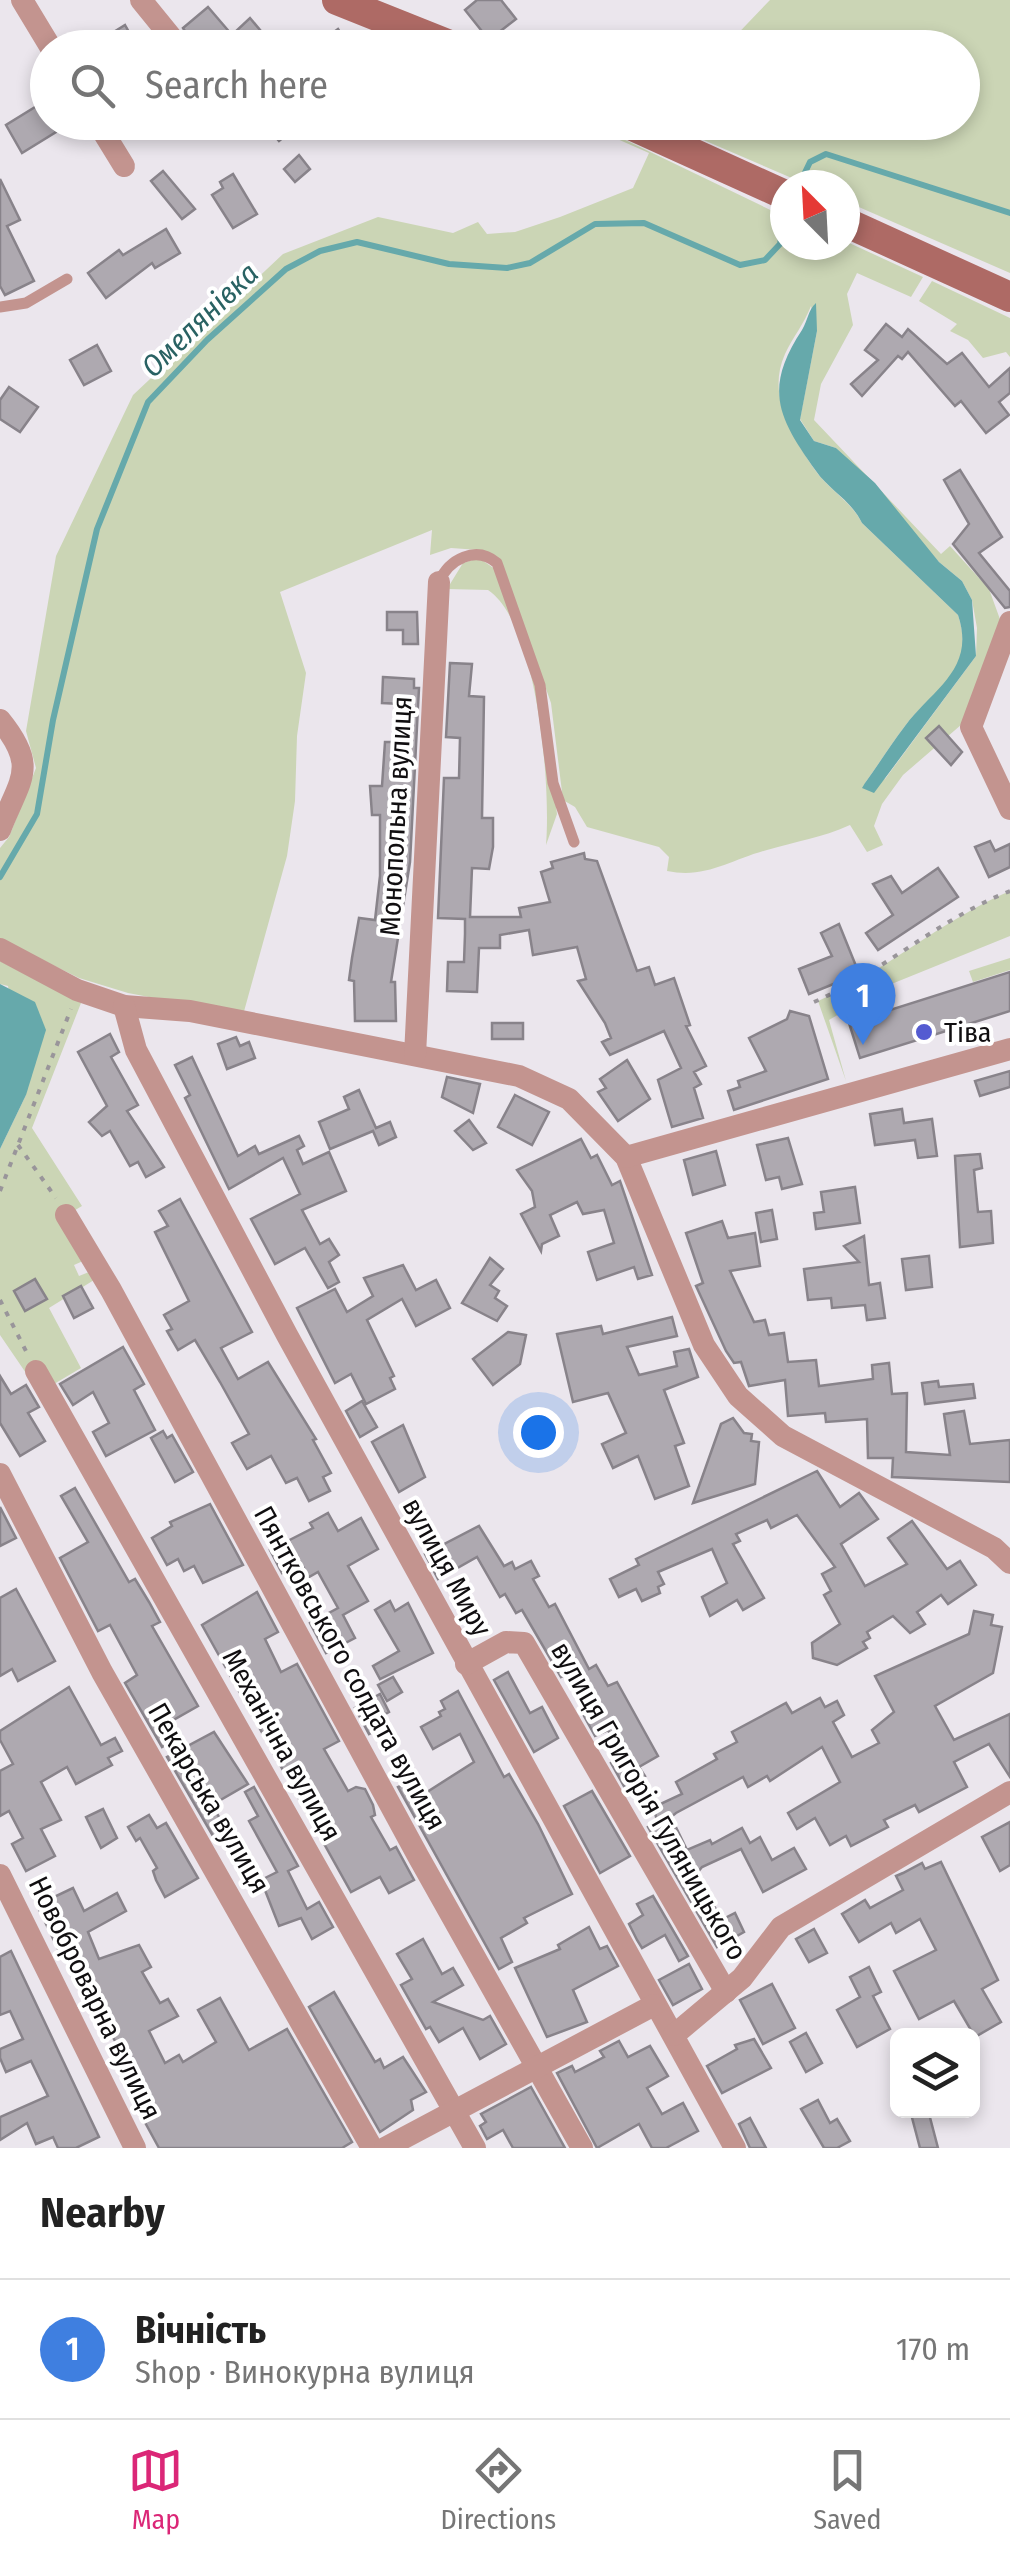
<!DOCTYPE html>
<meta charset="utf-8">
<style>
:root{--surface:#fff;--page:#f2f2f2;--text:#222;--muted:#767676;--line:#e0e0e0;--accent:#db2777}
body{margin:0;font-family:"Fira Sans Condensed",sans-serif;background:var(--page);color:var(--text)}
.controls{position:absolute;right:30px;bottom:30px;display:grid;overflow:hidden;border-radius:15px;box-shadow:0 5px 15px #0003}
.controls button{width:90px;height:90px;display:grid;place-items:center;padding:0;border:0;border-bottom:2px solid var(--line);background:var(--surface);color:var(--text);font:50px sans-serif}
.compass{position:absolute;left:770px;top:170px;width:90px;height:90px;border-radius:50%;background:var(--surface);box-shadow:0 5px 15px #0003;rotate:336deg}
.you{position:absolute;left:538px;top:1432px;width:35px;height:35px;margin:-25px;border:8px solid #fff;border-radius:50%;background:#1a73e8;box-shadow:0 0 0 15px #1a73e833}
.badge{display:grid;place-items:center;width:65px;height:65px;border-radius:50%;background:var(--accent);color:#fff;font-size:32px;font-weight:700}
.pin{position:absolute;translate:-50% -82px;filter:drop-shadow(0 2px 5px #0008)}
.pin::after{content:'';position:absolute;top:52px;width:35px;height:30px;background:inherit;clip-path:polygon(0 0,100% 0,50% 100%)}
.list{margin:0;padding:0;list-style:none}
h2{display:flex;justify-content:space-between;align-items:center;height:130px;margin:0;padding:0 40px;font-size:42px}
h2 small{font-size:32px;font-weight:400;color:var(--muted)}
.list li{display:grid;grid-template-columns:65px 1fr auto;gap:30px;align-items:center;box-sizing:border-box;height:140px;padding:0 40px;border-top:2px solid var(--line)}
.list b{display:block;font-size:38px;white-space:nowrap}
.list p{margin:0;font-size:32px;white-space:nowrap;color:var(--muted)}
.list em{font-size:32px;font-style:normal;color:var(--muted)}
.icon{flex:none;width:55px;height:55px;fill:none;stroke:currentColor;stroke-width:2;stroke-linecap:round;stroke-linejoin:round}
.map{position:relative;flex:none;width:1010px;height:2148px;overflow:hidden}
.search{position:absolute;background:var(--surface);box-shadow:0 5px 15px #0003;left:30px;right:30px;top:30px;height:110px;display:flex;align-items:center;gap:25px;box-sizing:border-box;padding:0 35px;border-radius:55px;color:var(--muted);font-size:38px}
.sheet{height:270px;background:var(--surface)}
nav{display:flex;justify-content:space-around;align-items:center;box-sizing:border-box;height:140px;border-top:2px solid var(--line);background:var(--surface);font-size:28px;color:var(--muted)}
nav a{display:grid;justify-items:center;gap:5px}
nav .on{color:var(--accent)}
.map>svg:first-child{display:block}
.green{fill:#cbd5b5;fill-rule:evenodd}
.water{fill:#66a9ab}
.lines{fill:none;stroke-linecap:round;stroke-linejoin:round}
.stream{stroke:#66a9ab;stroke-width:6}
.building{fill:#aea9b0;stroke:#88838a;stroke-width:2.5}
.path{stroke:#99959a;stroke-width:4;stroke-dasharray:5 8;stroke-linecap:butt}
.lane{stroke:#c3948f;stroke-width:11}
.street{stroke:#c3948f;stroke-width:22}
.secondary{stroke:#ae6a65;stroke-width:30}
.poi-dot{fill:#545bd1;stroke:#fff;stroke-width:4}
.labels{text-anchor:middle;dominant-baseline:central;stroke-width:8;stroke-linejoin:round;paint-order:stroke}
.street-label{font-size:28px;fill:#100e10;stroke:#fff}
.poi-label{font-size:28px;fill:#100e10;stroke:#fff;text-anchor:start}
.water-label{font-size:30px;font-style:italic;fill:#296263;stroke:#fff}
</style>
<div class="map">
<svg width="1010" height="2148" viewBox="0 0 1010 2148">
<rect width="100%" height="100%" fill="#ebe6ed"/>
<g class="green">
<path d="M770,0H1010V273L845,201V185H808L664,123L962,122V48L725,47Z"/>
<path d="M588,122L785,217V245H845V241L923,277L911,297L857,273L847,294L853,325L821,384L814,420L941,554L950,546L989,589L1001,622L969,718L903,775L882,804L874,826L883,845L867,852L850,825C821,838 797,841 767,850C730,860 706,879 667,871L669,857L659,847L587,827L575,807L563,800L551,703L503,566L479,550L451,548L430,555L432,530L280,592L306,673L297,736L295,801L287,856L243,1015L128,993L79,978L0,939V848L9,837L36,768L26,731L56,556L133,395L283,254L378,217L453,233L478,222L487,234L515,232L560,217L633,188L649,153L581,123ZM811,306L817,331L800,419L814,441L836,448L939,562L962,581L972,600L977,628L976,656L885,779L865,783C879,764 891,744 905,726C935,687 977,673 958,615L862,523C851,501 829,490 815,470C793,437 766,396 785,354C793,337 804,324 811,306Z"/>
<path d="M932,281L1010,318V357L1006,352L983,358L968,340L950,331L957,324L919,301Z"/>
<path d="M479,558L495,569L543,709L557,814L546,845C551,788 538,623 488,590L447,589L463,563Z"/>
<path d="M1010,891V936L889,985L829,1020L846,1081L818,1001C886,971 940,921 1010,891Z"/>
<path d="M1010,958V970L973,982L969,971Z"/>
<path d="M0,961L81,1003L32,1128L82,1206L60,1219L83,1261L74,1265L79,1276L89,1272L94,1280L49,1308L81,1368L54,1384L28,1376L0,1335V1149L26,1095L8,986L0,984Z"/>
</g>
<g class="water">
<path d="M816,303L817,331L800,420L814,441L836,448L875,483L939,562L962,581L972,600L976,656L874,793L862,788L865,783C879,764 891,744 905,726C934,688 976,669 958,615L862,523C851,500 829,490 816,471C778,418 763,389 802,330C808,320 808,310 816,303Z"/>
<path d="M0,984L35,1002L46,1030L26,1095L0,1149Z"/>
</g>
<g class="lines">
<g class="stream">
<path d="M799,185L810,162L826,154L1010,213"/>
<path d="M0,877L37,814L53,720L97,529L148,402L207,340L286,269L320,251L357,242L449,264L507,268L530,263L595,224L644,223L740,265L765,260L780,244L785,215"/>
</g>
</g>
<g class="building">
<path d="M477,0H501L516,19L489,40L465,10Z"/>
<path d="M208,7L232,35L250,18L275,48H195L183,28Z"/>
<path d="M125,25L138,48H88Z"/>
<path d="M338,29L350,47L368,33L386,48H312Z"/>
<path d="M40,104L56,132L22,153L6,125Z"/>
<path d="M263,122H302L279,141Z"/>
<path d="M299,155L310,169L295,182L284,169Z"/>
<path d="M163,171L195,209L182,219L151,181Z"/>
<path d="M233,174L257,214L233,228L212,195L223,188L220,182Z"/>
<path d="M0,179L20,220L7,226L34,281L5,295L0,286Z"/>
<path d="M166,229L180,253L155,268L152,263L106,298L88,273L119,250L123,255Z"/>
<path d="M886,324L902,337L908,329L947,364L962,353L989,387L1010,368V393L999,402L1009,415L986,433L961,401L955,406L908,352L902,359L898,356L862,396L851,384L878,360L865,350Z"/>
<path d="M97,345L111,371L84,385L70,360Z"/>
<path d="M9,387L38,407L20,432L0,419V400Z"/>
<path d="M960,470L1002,537L979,553L1010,591V607L1005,608L953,544L969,524L944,480Z"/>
<path d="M387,612H417L418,644H403V630H387Z"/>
<path d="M450,663L472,664L469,696L484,697L482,818H493V847L489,869L472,868L470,917H521L519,908L550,902L541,872L553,868L551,862L584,853L585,859L597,861L637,971L649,967L655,985L674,978L690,1025L686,1026L706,1066L694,1072L701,1084L694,1088L703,1118L672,1127L658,1080L681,1068L664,1031L610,1055L602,1042L611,1038L605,1023L578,981L586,979L577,947L533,955L529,930L500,935V948H479L477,992L447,991L448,962H464L465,934V919L438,918L444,778H459L460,738L446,737Z"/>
<path d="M383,677L414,679V688H419L410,862L391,982H395L396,1021H355L354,981L349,980L352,958L359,918L375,920L380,876V815H372L370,786H382L385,742H400L402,704L382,703Z"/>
<path d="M939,726L962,752L951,765L926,738Z"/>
<path d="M990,841L995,851L1010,844V867L989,877L975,847Z"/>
<path d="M938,868L958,897L878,950L866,933L893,915L873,884L891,876L902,893Z"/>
<path d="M839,924L856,966L850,968L853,976L809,994L799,969L832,956L821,933Z"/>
<path d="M1010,972V1011L860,1058L849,1023Z"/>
<path d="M790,1011L809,1016L828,1079L734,1110L728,1091L740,1087L738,1081L766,1071L749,1038L787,1019Z"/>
<rect x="492" y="1023" width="31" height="16"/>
<path d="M110,1034L119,1052L111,1057L138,1105L127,1111L164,1167L146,1177L138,1162L130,1166L110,1131L102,1136L89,1122L107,1106L78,1052Z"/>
<path d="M236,1037L240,1046L249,1042L255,1058L227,1069L218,1044Z"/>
<path d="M192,1057L238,1156L255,1146L259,1154L299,1136L304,1146L297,1150L303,1164L329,1152L346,1191L302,1210L320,1244L329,1239L339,1255L329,1262L339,1282L328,1288L305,1248L275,1264L251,1219L300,1194L283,1158L229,1189L185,1098L190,1095L175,1065Z"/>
<path d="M627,1060L650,1099L618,1121L598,1092L606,1088L600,1079Z"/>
<path d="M1010,1071V1087L980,1096L975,1081Z"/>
<path d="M447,1077L480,1084L473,1113L442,1097Z"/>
<path d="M359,1090L376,1128L390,1122L396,1137L379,1145L373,1131L330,1149L319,1122L349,1109L344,1097Z"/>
<path d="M515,1095L549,1112L532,1145L498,1127Z"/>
<path d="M902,1109L904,1123L932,1119L937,1156L918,1158L915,1140L875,1145L870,1114Z"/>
<path d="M469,1120L486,1143L473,1150L455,1131Z"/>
<path d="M788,1138L802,1184L782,1189L779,1177L766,1180L757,1145Z"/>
<path d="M581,1139L591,1158L597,1155L612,1185L620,1181L652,1275L638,1279L634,1267L597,1280L588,1252L614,1243L604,1210L583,1214L577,1202L550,1215L559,1236L542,1244L541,1251L521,1214L535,1207L532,1191L517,1170Z"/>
<path d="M716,1151L725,1185L693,1195L684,1160Z"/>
<path d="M980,1154L982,1168L974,1170L978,1212L991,1211L993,1243L960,1247L955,1156Z"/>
<path d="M855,1187L860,1223L816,1229L814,1213L824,1212L821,1192Z"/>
<path d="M180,1199L252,1332L221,1348L238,1379L268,1362L316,1439L313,1440L331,1473L323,1477L330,1491L309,1501L297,1478L286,1483L271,1456L247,1469L232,1443L249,1434L220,1382L195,1340L178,1350L167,1331L172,1329L164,1315L189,1301L155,1232L168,1226L159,1211Z"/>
<path d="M772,1210L777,1239L761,1242L756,1213Z"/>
<path d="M722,1221L728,1238L755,1233L760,1266L730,1271L754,1322L765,1320L769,1335L784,1333L788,1362L816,1360L819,1386L873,1379L872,1365L889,1363L892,1394L907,1393L906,1452L950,1455L944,1414L964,1411L970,1444L1010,1440V1482L892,1477L893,1458H868L867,1419L826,1422L825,1413L788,1416L785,1380L749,1386L741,1362L734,1363L726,1351L696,1286L703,1283L686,1233Z"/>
<path d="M864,1236L869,1285L880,1283L885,1318L867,1320L865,1305L832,1308L831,1298L808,1300L804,1269L859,1262L844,1246Z"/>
<path d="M929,1256L932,1287L906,1290L902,1259Z"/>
<path d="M490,1258L503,1269L490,1285L499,1291L495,1298L507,1306L497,1321L462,1303Z"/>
<path d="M403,1265L416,1290L436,1280L450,1308L416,1326L402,1299L367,1320L394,1376L390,1378L395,1389L366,1404L351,1374L335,1383L297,1308L335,1289L347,1312L373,1296L364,1278Z"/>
<path d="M35,1279L47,1299L25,1311L14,1291Z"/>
<path d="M81,1286L93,1308L74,1318L63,1296Z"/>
<path d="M672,1317L677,1336L627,1347L639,1375L677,1366L674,1352L689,1349L698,1377L664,1390L684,1443L675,1446L689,1486L655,1499L638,1456L613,1468L602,1444L626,1433L608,1393L573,1402L557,1334L601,1326L603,1334Z"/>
<path d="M508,1332L526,1335L520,1364L493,1385L473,1359Z"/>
<path d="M123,1347L144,1384L134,1390L155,1430L106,1456L93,1432L109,1423L93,1392L73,1405L60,1384Z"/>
<path d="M0,1376L11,1394L26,1385L39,1407L28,1413L45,1441L20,1456L0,1423Z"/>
<path d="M938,1381L939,1387L973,1384L975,1398L925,1404L922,1383Z"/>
<path d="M362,1401L377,1427L360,1437L346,1411Z"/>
<path d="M733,1418L744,1433L752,1434L751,1441L759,1442L755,1484L693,1503L721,1424Z"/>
<path d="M403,1425L425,1477L399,1492L372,1442Z"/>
<path d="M163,1431L167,1438L172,1435L193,1472L175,1482L151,1438Z"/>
<path d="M817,1471L840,1507L859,1493L878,1519L841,1544L865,1586L907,1564L888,1538L912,1521L947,1569L960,1561L976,1585L948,1604L941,1595L917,1612L925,1624L910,1633L893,1616L867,1632L870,1638L863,1642L867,1648L837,1665L813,1658L812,1643L840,1624L824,1595L831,1591L822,1574L835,1567L797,1515L771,1528L767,1520L736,1534L740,1541L733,1544L764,1598L743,1610L737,1600L710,1616L702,1597L727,1583L712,1549L658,1572L664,1584L658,1587L660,1593L642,1601L636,1589L619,1597L610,1579L639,1565L636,1559Z"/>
<path d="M75,1488L129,1582L135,1579L149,1602L160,1622L152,1626L198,1706L163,1726L172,1741L162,1747L125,1683L137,1675L110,1625L98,1631L60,1558L88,1542L61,1496Z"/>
<path d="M210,1504L243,1565L203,1583L194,1566L184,1571L178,1559L167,1565L152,1538L172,1526L170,1522Z"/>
<path d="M0,1507L16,1538L0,1546Z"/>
<path d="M328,1513L338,1531L361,1518L378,1549L348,1566L368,1601L343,1615L355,1638L326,1653L310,1623L338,1608L318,1572L309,1577L301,1563L282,1573L270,1550L313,1528L310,1523Z"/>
<path d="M479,1526L504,1566L512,1562L515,1569L531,1561L539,1576L533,1579L549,1607L555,1604L589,1669L596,1665L608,1686L617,1682L658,1756L639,1767L645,1776L625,1788L611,1763L621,1757L608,1730L595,1736L584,1716L589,1714L567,1674L561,1677L522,1610L516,1613L505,1594L500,1597L477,1557L438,1579L425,1554Z"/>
<path d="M16,1589L55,1661L18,1681L12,1669L0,1676V1598Z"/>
<path d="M257,1592L278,1632L265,1639L281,1672L297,1664L339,1741L324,1749L348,1791L356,1787L365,1789L373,1805L375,1815L371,1817L390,1850L396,1847L414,1880L389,1893L380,1877L351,1892L202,1625Z"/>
<path d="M390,1601L395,1611L408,1603L433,1653L380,1679L373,1666L399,1651L375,1610Z"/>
<path d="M974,1611L993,1615L991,1625L1002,1627L993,1673L935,1706L954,1740L1010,1714V1777L989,1744L954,1762L967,1787L919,1812L915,1805L884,1820L888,1827L851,1846L846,1836L830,1845L815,1818L797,1829L788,1813L840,1782L822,1747L770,1781L767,1776L748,1787L743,1777L676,1813L671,1817L687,1850L710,1840L712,1844L742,1828L750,1843L760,1837L772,1860L794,1848L806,1869L763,1892L741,1849L702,1867L698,1872L721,1920L735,1913L744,1932L717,1947L648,1827L657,1822L654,1807L682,1794L676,1782L717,1759L714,1754L737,1742L732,1732L786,1703L792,1713L820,1698L825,1707L837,1701L844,1715L833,1722L852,1757L879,1743L872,1730L894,1712L875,1676L969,1634Z"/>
<path d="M508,1672L530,1713L542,1707L558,1738L534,1752L494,1680Z"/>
<path d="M393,1677L402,1692L387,1701L378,1685Z"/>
<path d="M69,1687L101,1745L115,1738L122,1751L108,1758L112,1765L76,1784L67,1767L41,1782L61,1820L41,1829L55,1856L26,1871L12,1844L23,1838L9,1811L0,1816V1771L13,1764L0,1740V1731Z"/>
<path d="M458,1691L504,1777L509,1774L538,1824L572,1894L524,1918L527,1923L501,1938L512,1962L499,1969L398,1787L417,1778L427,1792L474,1762L460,1734L433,1749L421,1727L441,1716L439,1712L445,1709L441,1701Z"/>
<path d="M380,1694L389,1712L382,1716L386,1725L369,1734L355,1708Z"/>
<path d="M214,1732L248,1784L212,1805L226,1829L213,1836L167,1757Z"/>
<path d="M254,1787L298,1866L288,1871L307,1909L319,1902L333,1927L312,1939L301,1918L279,1926L261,1880L277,1872L249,1821L258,1816L245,1792Z"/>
<path d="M592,1791L630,1856L600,1873L564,1806Z"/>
<path d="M103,1809L117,1838L101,1848L86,1817Z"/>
<path d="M149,1815L157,1828L166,1823L198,1878L165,1897L156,1880L153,1871L157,1868L140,1838L136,1841L128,1827Z"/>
<path d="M1010,1822V1865L1000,1871L982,1837Z"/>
<path d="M941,1862L998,1980L982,1989L1001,2022L975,2037L954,2001L919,2019L894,1971L936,1950L920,1919L896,1933L891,1923L859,1942L842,1914L865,1900L870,1908L903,1890L896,1876L903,1873L922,1863L925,1869Z"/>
<path d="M73,1888L84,1911L117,1893L126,1911L88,1932L99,1959L139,1945L151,1967L142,1972L160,2003L168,1999L178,2016L149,2031L165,2063L179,2055L183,2062L216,2042L198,2010L220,1998L249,2050L287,2029L352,2142L342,2148H159L141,2115L147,2112L114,2039L90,1998L67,1947L59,1951L37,1905Z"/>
<path d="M653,1896L688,1956L679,1961L665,1935L642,1948L637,1940L629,1924L643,1915L637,1904Z"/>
<path d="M589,1927L600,1949L607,1946L618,1966L573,1990L587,2022L547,2037L515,1968L560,1949L558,1945Z"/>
<path d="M814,1929L827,1953L809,1962L796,1939Z"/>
<path d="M423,1939L442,1974L453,1968L463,1985L433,2002L483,2020L490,2016L506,2044L480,2059L463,2028L439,2042L430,2027L426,2029L401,1985L412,1979L397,1954Z"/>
<path d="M11,1951L99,2137L76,2148H58L53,2137L36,2144L27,2123L0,2140V2117L48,2096L31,2061L6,2072L0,2058V2049L23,2039L10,2011L0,2015V1957Z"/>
<path d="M689,1964L702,1989L673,2005L659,1980Z"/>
<path d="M869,1967L881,1992L873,1996L890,2029L857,2047L837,2010L860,1997L850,1977Z"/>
<path d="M772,1984L795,2028L763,2044L740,2000Z"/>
<path d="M334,1992L375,2062L380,2059L384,2068L403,2057L426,2092L411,2100L413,2110L380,2132L309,2007Z"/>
<path d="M806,2033L822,2063L806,2072L790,2042Z"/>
<path d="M754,2039L771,2068L722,2093L707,2066L737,2049L735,2045Z"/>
<path d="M619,2041L628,2057L650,2046L668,2076L647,2088L662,2114L683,2103L698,2131L666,2148H652L639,2124L597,2148L557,2073L572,2066L575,2072L604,2057L600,2051Z"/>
<path d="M531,2087L565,2148H513L503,2130L487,2139L480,2126L486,2122L481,2114Z"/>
<path d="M818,2100L830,2123L837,2119L850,2141L837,2148H824L801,2109Z"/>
<path d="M910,2110H928L938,2148H920Z"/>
<path d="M750,2118L766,2148H750L739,2124Z"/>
</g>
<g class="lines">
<g class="path">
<path d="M814,1002C883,972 937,920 1010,891"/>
<path d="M18,1145L56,1198"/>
<path d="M0,1191L71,1009"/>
<path d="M0,1300L27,1353"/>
</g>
<g class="lane">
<path d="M0,307L26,303L67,279"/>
<path d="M439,582C449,559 476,545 497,563L540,685L553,783L574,842"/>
</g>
<g class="street">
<path d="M22,0L51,48"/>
<path d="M141,0L180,48"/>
<path d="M97,122L124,166"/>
<path d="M1010,622L971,727L1010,809"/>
<path d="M0,720C39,768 20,778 0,830"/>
<path d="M0,949L77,990L124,1006L190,1011L519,1076L569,1099L626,1157L704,1345L738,1396L783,1436L994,1548L1010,1563"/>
<path d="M124,1006L136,1050L287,1335L735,2148"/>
<path d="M415,1055L439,582"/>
<path d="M626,1157L1010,1049"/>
<path d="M66,1215L111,1290L418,1856L582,2148"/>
<path d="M36,1371L475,2148"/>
<path d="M0,1474L102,1672L372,2148"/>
<path d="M466,1664L506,1642L524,1643L726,1992"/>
<path d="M0,1875L135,2148"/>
<path d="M674,2035L742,1978L781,1927L1010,1792"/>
<path d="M385,2148L654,2005"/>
</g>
<g class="secondary">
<path d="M337,0L457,48"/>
<path d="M624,122L785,195"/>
<path d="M845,222L1010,297"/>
</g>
</g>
<circle class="poi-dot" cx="924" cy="1032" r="10"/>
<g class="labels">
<g class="street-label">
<text transform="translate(396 816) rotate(-87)">Монопольна вулиця</text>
<text transform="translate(447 1567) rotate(61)">вулиця Миру</text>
<text transform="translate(350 1668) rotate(61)">Пянтковського солдата вулиця</text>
<text transform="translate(282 1745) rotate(61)">Механічна вулиця</text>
<text transform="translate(209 1798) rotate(60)">Пекарська вулиця</text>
<text transform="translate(649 1801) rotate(60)">вулиця Григорія Гуляницького</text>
<text transform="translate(95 1998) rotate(64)">Новоброварна вулиця</text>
</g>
<g class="poi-label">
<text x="944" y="1032">Тіва</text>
</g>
<g class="water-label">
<text transform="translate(200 320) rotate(-44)">Омелянівка</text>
</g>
</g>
</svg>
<div class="controls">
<button><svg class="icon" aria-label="layers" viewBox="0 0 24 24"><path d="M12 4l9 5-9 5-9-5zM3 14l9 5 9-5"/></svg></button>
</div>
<svg class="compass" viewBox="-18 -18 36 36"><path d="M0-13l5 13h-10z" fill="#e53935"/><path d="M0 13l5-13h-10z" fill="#767676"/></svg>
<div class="you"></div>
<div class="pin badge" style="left:863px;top:1045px;background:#3f7fe0">1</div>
<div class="search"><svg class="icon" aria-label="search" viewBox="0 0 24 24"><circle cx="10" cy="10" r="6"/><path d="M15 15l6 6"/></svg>Search here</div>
</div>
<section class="sheet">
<h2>Nearby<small></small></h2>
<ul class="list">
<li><span class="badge" style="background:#3f7fe0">1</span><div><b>Вічність</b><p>Shop · Винокурна вулиця</p></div><em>170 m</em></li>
</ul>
</section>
<nav>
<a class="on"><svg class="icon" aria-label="map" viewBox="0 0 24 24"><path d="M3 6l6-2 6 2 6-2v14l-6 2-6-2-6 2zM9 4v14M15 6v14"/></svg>Map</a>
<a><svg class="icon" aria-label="directions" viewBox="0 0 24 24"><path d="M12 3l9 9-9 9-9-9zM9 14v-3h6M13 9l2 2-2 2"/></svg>Directions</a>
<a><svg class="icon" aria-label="saved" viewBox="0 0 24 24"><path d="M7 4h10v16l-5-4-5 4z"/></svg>Saved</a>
</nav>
